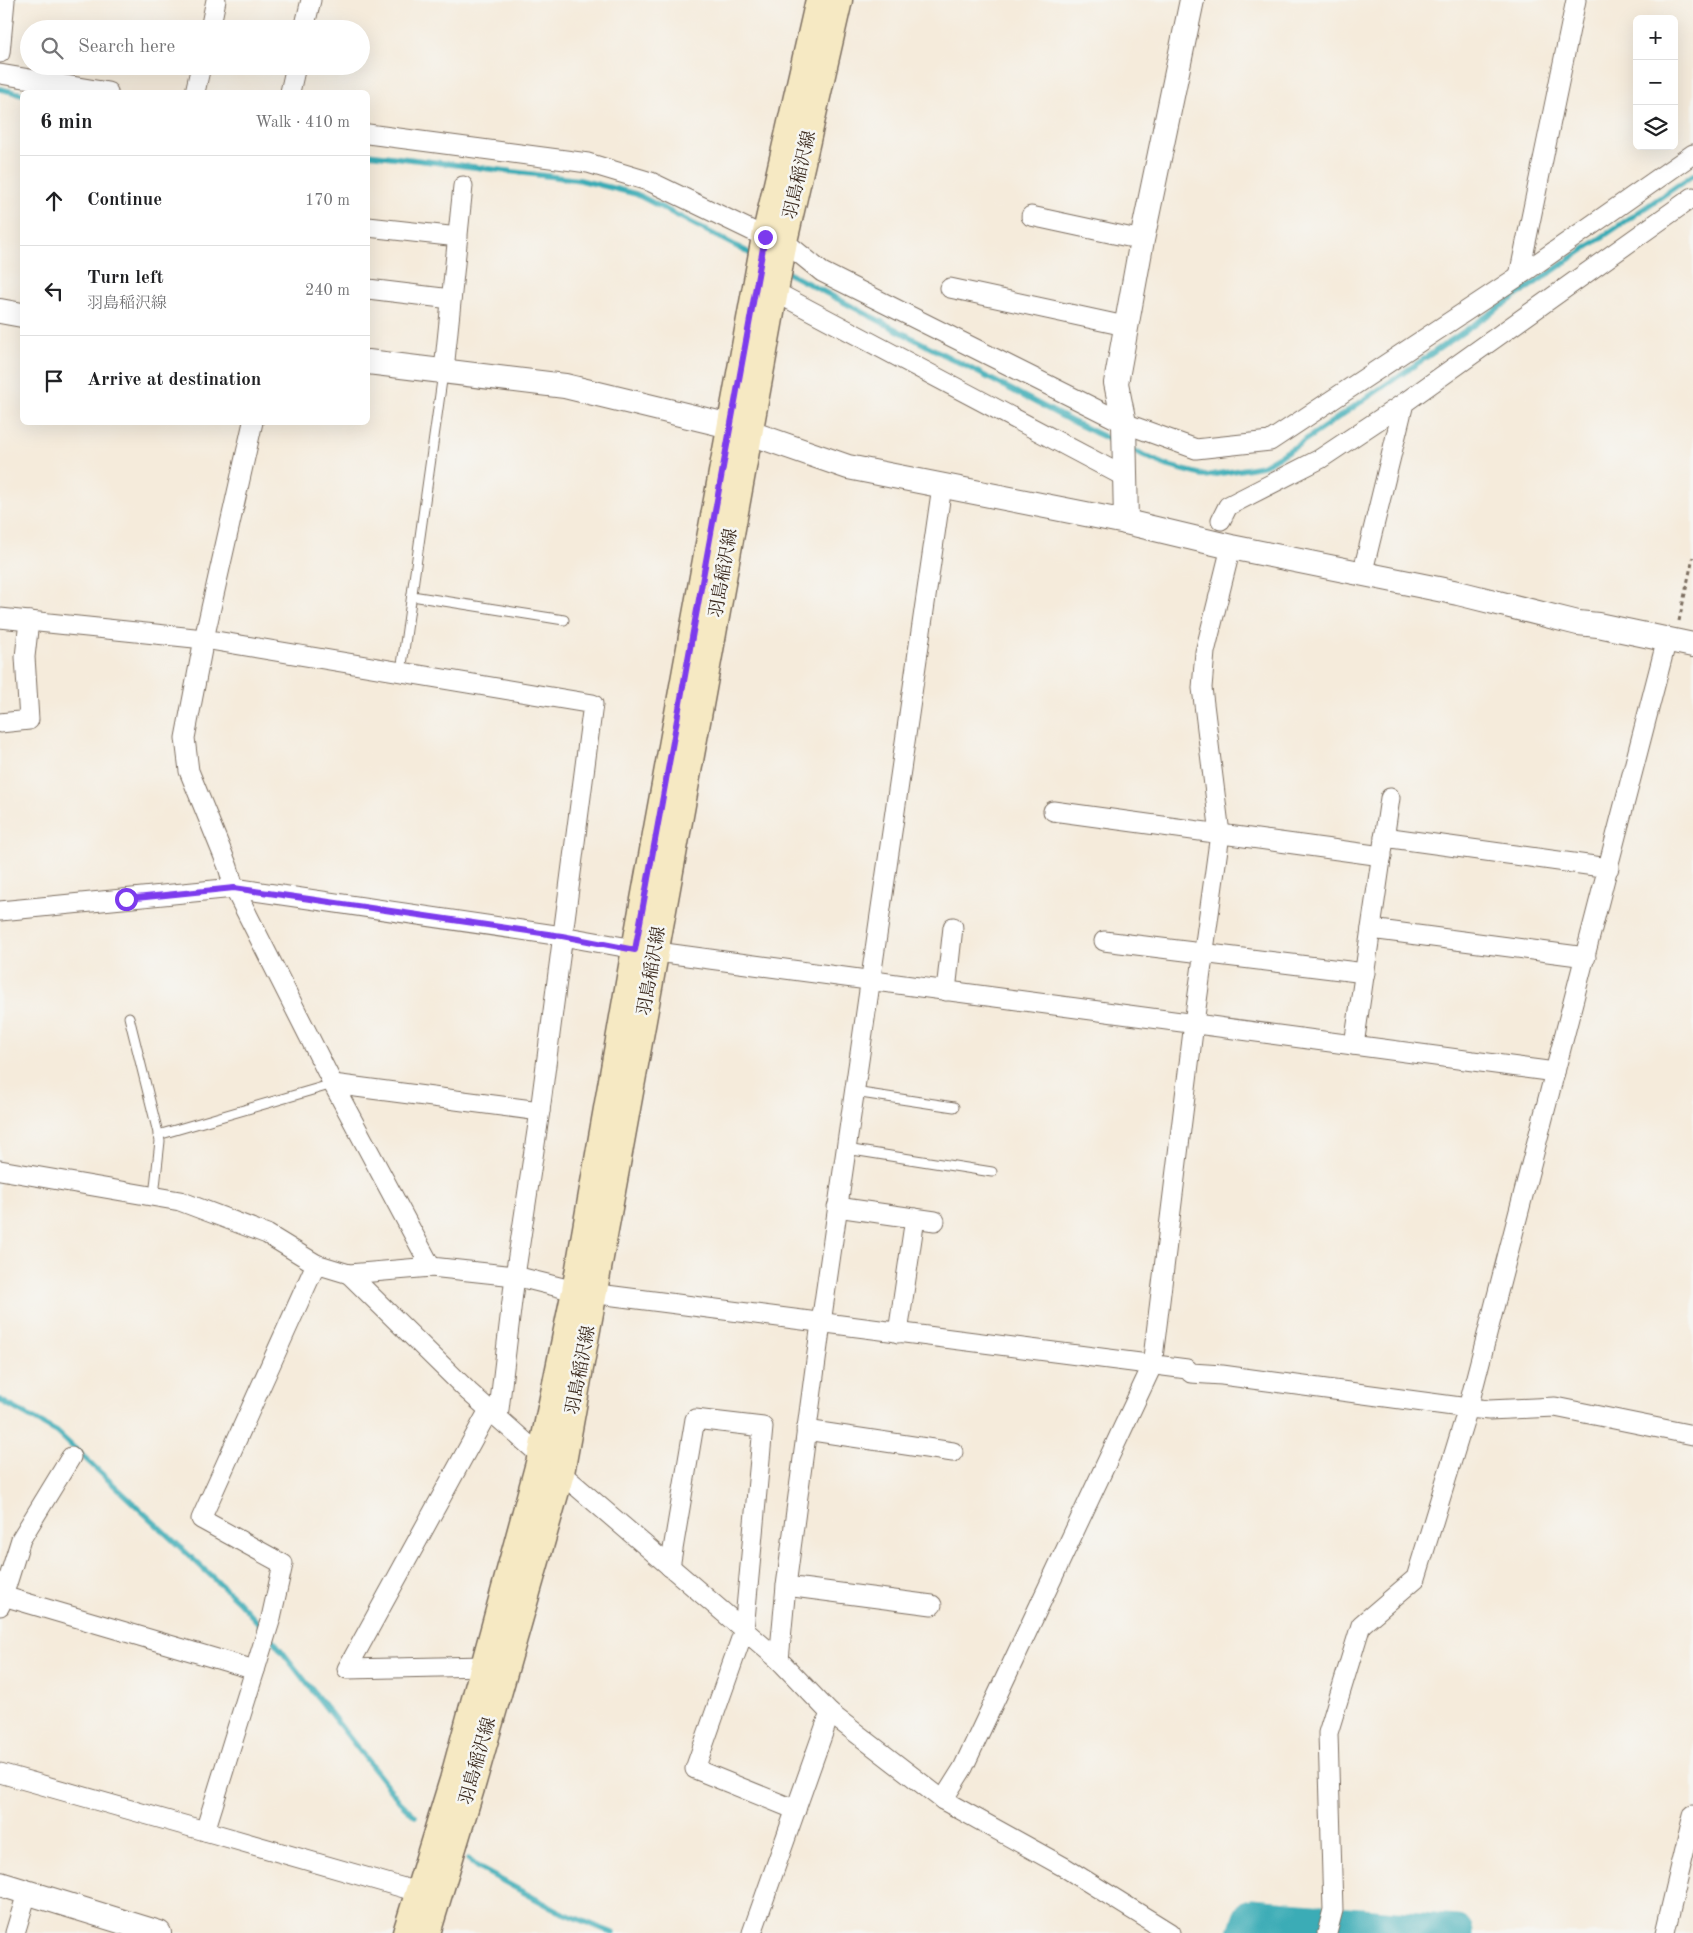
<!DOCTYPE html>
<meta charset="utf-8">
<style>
:root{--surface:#fff;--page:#f2f2f2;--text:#202124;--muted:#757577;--line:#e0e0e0}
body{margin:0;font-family:"Old Standard TT","Noto Serif JP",serif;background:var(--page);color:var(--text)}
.controls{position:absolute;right:15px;top:15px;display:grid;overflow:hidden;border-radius:8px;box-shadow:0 5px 20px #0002}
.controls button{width:45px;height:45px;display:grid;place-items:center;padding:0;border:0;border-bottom:1px solid var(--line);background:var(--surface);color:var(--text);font:25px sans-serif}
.stop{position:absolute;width:15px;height:15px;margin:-11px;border:4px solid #7c3aed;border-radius:50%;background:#fff}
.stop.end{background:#7c3aed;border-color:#fff;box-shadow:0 1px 5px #0008}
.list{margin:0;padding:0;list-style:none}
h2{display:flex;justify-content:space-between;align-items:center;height:65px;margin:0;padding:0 20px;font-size:21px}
h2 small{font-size:16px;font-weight:400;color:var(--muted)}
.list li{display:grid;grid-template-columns:32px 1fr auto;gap:15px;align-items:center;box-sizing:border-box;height:90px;padding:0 20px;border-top:1px solid var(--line)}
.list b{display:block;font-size:19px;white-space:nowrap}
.list p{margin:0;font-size:16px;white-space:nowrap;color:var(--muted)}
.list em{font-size:16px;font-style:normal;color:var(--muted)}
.icon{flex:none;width:28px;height:28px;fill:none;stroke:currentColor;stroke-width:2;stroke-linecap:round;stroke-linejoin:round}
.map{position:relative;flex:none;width:1693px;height:1933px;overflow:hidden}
.search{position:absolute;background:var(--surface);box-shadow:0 5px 20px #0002;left:20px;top:20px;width:350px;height:55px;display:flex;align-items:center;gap:12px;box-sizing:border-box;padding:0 18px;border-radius:28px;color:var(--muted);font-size:19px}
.panel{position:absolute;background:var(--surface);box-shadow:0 5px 20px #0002;left:20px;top:90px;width:350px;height:335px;border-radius:8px}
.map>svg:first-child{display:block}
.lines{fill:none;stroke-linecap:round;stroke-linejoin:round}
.stream{stroke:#3bacb6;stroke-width:5.5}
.river{stroke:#3bacb6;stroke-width:35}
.service-casing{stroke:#7c6e60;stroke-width:11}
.minor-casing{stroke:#7c6e60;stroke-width:21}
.tertiary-casing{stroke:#7c6e60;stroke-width:26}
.secondary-casing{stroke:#7c6e60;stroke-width:29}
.path{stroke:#7c6e60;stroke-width:3;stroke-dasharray:4 4;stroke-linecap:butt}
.service{stroke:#fff;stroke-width:9}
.minor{stroke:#fff;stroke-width:19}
.tertiary{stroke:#fff;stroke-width:24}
.secondary{stroke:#f6e9c3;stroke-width:26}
.route{stroke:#7c3aed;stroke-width:6}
.labels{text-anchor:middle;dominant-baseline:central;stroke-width:5;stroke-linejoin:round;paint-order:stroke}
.street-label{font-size:18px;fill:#3b2a1e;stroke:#f6f6f2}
</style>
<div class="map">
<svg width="1693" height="1933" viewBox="0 0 1693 1933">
<rect width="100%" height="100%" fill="#f6f6f2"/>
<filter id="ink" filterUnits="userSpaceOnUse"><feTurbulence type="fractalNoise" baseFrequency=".02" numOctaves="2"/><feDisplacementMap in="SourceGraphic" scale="10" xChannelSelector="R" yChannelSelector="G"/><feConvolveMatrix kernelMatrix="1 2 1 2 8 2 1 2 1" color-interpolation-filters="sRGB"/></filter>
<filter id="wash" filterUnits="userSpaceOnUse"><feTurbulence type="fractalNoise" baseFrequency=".0096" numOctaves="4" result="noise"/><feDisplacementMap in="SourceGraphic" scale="20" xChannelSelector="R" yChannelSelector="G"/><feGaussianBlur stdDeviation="1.12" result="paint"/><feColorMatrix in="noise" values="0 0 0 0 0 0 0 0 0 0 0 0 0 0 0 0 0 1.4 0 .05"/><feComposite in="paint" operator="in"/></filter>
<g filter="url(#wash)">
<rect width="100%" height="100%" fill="#f5ebdb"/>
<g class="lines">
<g class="stream">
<path d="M0,89L22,94"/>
<path d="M368,154L580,180L636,194L755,256"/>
<path d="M786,272L1071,421L1117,443"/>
<path d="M1130,449L1165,465L1206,476L1262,466L1295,447L1693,175"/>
<path d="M0,1400L57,1432L238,1601L263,1628"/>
<path d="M269,1635L400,1802L415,1816"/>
<path d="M468,1859L479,1868L558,1911L613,1933"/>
</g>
<path class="river" d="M1245,1933L1251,1916L1456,1933"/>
</g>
</g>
<g filter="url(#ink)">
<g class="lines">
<g class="service-casing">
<g id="service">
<path d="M412,596L564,620"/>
<path d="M401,672L443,373"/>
<path d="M129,1017L160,1141L154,1196"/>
<path d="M854,1092L954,1107"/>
<path d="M158,1135L333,1084"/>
<path d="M846,1149L992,1172"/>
</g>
</g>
<g class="minor-casing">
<g id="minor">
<path d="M210,29L216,0"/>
<path d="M304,29L311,0"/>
<path d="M0,53L5,0"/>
<path d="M0,74L108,92"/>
<path d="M195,92L201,66"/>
<path d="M290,92L296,66"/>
<path d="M368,134L588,163L651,182L765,237L784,241L822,272L1124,423L1196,449L1270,441L1519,276L1693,154"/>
<path d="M1031,216L1142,240"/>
<path d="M368,227L458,237"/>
<path d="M1519,276L1576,0"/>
<path d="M764,286L1125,477"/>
<path d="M950,288L1125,326"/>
<path d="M368,289L451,299"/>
<path d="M444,370L463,186"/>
<path d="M253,422L204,639L185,738L189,771L228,867L234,888L333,1084L431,1267"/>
<path d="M1221,520L1228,506L1320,459L1404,403"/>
<path d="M1362,575L1404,403L1693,197"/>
<path d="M0,618L204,639L593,704L540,1111L515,1276L498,1418"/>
<path d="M0,723L29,720L25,657L29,621"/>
<path d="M1053,811L1382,856"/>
<path d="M1384,837L1609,868"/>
<path d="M0,911L234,888L562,936L635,949L1555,1072"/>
<path d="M1371,929L1586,957"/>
<path d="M1104,941L1365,973"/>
<path d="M946,991L953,927"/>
<path d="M1354,1045L1390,798"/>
<path d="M333,1084L540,1111"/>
<path d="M0,1170L180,1201L267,1234L316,1264L349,1274L431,1267L515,1276L575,1291L1187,1369L1191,1373L1222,1375L1468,1408L1489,1410L1555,1407L1693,1435"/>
<path d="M837,1207L935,1221"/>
<path d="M349,1274L469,1392L541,1456L779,1660L830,1713L943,1800L1064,1867L1170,1933"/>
<path d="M898,1333L915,1218"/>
<path d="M806,1430L953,1452"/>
<path d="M670,1567L695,1419L763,1427L744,1630L695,1769L796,1810"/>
<path d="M786,1586L932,1605"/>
<path d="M3,1596L255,1670L205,1831L418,1892"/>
<path d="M0,1606L21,1539L71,1457"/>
<path d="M779,1660L786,1586L821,1323L942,486"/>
<path d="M485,1666L347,1669L489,1410"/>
<path d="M255,1670L271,1618L283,1564L201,1519L316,1264"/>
<path d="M0,1773L205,1831"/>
<path d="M943,1800L963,1768L1152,1366L1194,1023L1220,834L1202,688L1205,652L1231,547"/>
<path d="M15,1933L27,1893"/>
<path d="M752,1933L830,1713"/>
<path d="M1327,1933L1333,1910L1328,1733L1361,1625L1416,1578L1468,1408L1667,639"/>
<path d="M1665,1933L1693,1815"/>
</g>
</g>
<g class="tertiary-casing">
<g id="tertiary">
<path d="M0,311L22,315"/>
<path d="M368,362L565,386L730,426L848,467L1126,522L1231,547L1458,593L1578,623L1598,625L1693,645"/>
<path d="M1126,522L1124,423L1116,383L1142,240L1192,0"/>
<path d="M0,1884L159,1933"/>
</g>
</g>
<g class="secondary-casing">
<g id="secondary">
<path d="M406,1933L453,1780L541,1456L575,1291L635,949L765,237L819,0"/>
<path d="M427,1933L472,1785L561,1473L784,241L839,0"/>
</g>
</g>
<path class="path" d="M1679,621L1693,557"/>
<use href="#service" class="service"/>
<use href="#minor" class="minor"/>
<use href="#tertiary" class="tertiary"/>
<use href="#secondary" class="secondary"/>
</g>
</g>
<g class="lines" filter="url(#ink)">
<path class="route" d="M126,899L234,888L562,936L635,950L765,237"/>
</g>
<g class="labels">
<g class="street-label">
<text transform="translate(800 175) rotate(-77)">羽島稲沢線</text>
<text transform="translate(724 573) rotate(-80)">羽島稲沢線</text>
<text transform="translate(652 971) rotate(-80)">羽島稲沢線</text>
<text transform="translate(581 1370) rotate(-79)">羽島稲沢線</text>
<text transform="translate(478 1761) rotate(-74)">羽島稲沢線</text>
</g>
</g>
</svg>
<div class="controls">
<button>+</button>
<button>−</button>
<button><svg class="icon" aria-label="layers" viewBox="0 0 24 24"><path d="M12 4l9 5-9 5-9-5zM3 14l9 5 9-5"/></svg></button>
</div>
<div class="stop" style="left:126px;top:899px"></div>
<div class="stop end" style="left:765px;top:237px"></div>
<div class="search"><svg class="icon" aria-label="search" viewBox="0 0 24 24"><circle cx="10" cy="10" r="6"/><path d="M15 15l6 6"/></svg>Search here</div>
<section class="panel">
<h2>6 min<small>Walk · 410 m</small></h2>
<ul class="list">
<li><svg class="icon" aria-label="ahead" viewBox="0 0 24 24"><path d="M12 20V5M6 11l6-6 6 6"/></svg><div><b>Continue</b></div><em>170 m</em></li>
<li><svg class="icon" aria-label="left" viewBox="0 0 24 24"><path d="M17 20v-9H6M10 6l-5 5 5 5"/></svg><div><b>Turn left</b><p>羽島稲沢線</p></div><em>240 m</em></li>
<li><svg class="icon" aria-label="arrive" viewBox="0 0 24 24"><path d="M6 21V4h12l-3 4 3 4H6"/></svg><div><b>Arrive at destination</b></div></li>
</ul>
</section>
</div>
